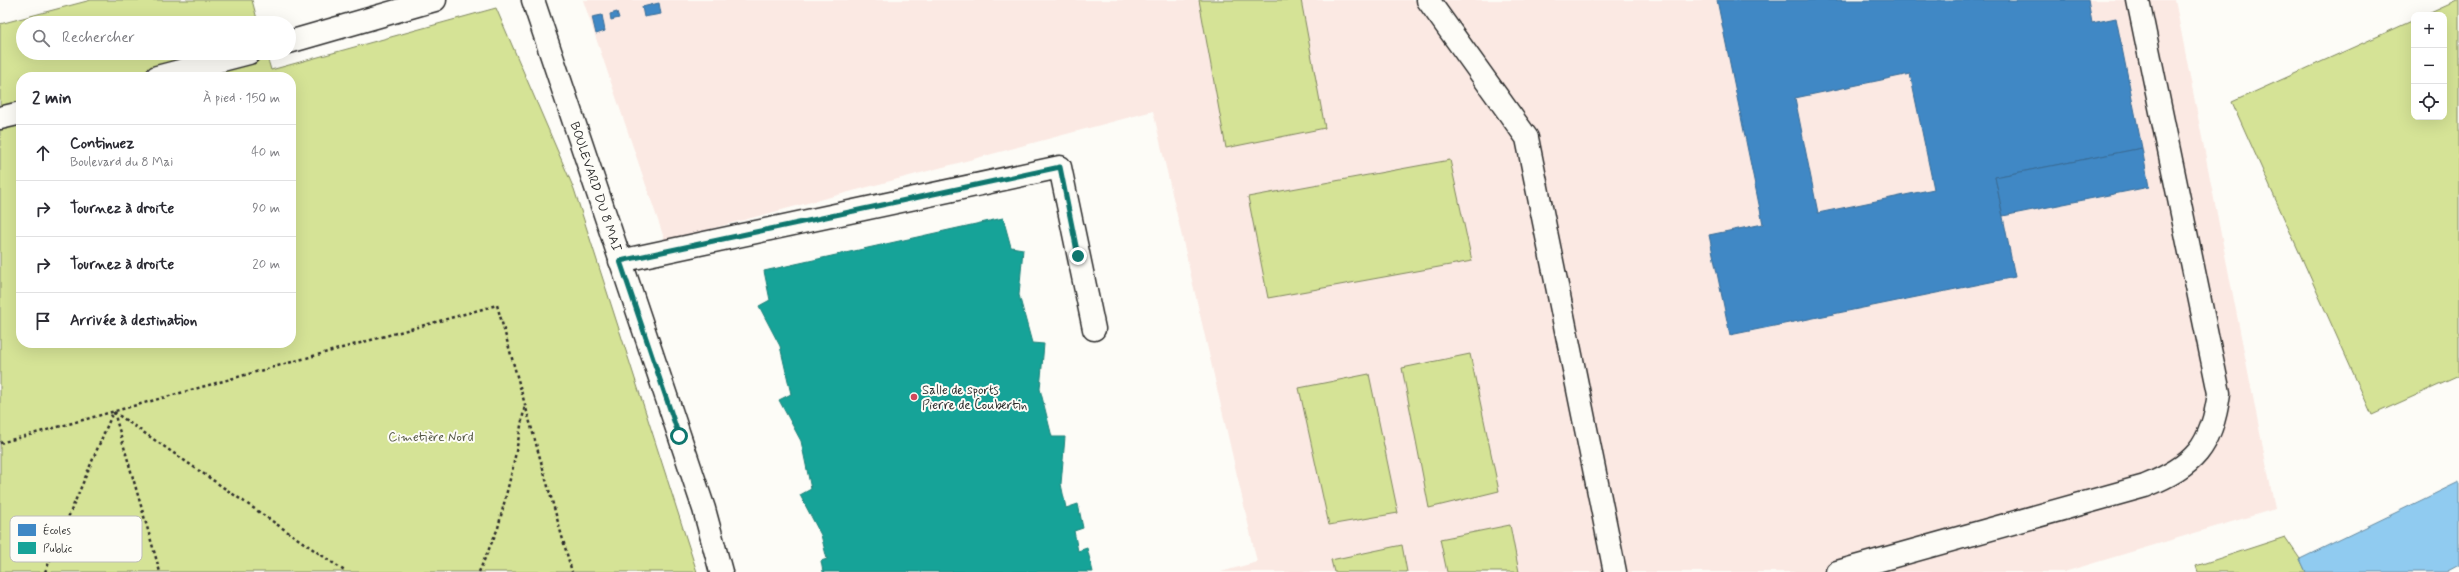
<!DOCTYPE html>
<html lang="fr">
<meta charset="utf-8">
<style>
:root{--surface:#fff;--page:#f2f2f3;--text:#2b2b33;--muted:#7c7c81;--line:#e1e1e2}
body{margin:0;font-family:Mynerve,sans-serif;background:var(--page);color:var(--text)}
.controls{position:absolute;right:12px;top:12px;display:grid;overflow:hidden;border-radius:8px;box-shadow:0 4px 16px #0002}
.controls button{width:36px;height:36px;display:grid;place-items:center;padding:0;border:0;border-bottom:1px solid var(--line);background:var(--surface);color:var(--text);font:20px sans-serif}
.stop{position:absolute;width:12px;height:12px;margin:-9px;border:3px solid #0f766e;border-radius:50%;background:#fff}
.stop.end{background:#0f766e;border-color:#fff;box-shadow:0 1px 4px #0008}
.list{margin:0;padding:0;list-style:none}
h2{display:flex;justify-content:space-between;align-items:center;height:52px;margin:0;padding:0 16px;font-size:17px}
h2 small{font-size:13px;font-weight:400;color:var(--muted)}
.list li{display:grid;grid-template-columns:26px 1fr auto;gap:12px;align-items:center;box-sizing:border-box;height:56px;padding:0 16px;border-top:1px solid var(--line)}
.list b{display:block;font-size:15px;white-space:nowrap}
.list p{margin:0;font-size:13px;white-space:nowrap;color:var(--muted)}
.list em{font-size:13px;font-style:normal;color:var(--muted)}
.icon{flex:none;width:22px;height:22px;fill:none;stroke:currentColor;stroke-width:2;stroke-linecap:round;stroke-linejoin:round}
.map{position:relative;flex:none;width:2459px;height:572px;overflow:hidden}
.search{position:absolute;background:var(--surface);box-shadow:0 4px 16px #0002;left:16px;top:16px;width:280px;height:44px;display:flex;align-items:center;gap:10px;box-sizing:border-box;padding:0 14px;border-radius:22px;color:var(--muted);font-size:15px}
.panel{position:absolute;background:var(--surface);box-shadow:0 4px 16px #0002;left:16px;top:72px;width:280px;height:276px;border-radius:16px}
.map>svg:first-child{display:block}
.built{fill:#fbe9e3}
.green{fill:#d5e396;stroke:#808760;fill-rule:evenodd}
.water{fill:#90cbf0;stroke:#688ba1}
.schools{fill:#3f88c5;stroke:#396c97;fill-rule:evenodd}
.public{fill:#17a398;stroke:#1d7f77}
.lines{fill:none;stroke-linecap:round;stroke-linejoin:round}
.minor-casing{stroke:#2b2b2b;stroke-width:25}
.path{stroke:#2b2b2b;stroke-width:2.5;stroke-dasharray:3 3;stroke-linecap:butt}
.minor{stroke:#fdfcf7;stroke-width:22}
.route{stroke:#0f766e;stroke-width:5}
.poi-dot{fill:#d1495b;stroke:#fdfcf7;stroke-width:1.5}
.labels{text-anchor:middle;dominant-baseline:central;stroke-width:4;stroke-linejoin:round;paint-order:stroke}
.street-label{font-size:13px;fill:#2b2b2b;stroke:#fdfcf7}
.poi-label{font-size:13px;fill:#2b2b2b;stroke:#fdfcf7;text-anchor:start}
.park-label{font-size:13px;fill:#565946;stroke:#fdfcf7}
.key{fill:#fdfcf7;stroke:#bebdba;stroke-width:1}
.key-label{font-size:11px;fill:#2b2b2b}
</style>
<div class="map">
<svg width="2459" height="572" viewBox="0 0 2459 572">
<rect width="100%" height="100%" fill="#fdfcf7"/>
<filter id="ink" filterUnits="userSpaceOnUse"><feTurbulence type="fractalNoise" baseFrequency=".025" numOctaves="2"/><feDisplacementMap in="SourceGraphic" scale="8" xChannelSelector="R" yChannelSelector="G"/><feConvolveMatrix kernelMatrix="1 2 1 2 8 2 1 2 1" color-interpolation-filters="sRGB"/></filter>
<g filter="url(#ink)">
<path class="built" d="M583,0H2175L2275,509L2064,572H1221L1257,562L1153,111L665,241Z"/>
<g class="green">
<path d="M91,0H252L258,23H23V53H266L271,70L496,8L574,189L697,572H0V24ZM21,77H291V343H21Z"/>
<path d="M1199,0H1301L1325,128L1226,148Z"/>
<path d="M2459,0V376L2372,415L2232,102L2414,20V117H2444V15H2426Z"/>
<path d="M1450,160L1472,261L1268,298L1248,197Z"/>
<path d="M1470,354L1499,491L1429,508L1402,368Z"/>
<path d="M1369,374L1398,513L1329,525L1299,388Z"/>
<path d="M1510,525L1519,572H1447L1440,539Z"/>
<path d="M2285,537L2300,559L2306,572H2198L2196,566Z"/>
<path d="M1402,545L1407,572H1334L1331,560Z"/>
</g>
<path class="water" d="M2459,482V565L2446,572H2306L2300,559Z"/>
<g class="schools">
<path d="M1717,0H2088L2092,23L2116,18L2142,148L1995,177L2015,277L1730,335L1709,235L1763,224ZM1910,74L1934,189L1818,213L1795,98Z"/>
<path d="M659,3L661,14L644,17L642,7Z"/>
<path d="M617,12L619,18L611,20L610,14Z"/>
<path d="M602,15L605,31L596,34L592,17Z"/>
<path d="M2142,148L2149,187L2003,216L1995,177Z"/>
</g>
<path class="public" d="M1003,218L1011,247L1023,249L1019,295L1032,343L1044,344L1040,389L1052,437H1065L1061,484L1066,508L1078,504L1083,528L1074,531L1078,551L1087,548L1093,572H823L821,561L827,559L821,535L800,495L811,489L801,441L779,400L791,394L780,346L759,306L770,300L764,271Z"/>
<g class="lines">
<g class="minor-casing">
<g id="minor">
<path id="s1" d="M533,0L704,509L721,572"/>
<path d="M1428,0L1527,138L1615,572"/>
<path d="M289,42L435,0"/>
<path d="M157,77L249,53"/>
<path d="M0,118L21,113"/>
<path d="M620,261L1060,167L1094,329"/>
<path d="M1837,572L2145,486C2194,466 2212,447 2219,393L2138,0"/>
</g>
</g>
<g class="path">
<path d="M114,412L346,572"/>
<path d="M114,412L160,572"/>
<path d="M0,443L497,305L572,572"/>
<path d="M45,572L113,412"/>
<path d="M479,572L498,528L513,467L525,405"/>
</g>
<use href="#minor" class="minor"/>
</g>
</g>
<g class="lines" filter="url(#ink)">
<path class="route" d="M679,436L620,261L1060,167L1078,256"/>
</g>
<circle class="poi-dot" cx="914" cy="397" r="4"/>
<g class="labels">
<g class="street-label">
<text stroke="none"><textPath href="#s1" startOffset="197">BOULEVARD DU 8 MAI</textPath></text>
</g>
<g class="poi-label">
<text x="922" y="390">Salle de sports<tspan x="922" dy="15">Pierre de Coubertin</tspan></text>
</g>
<g class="park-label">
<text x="431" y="437">Cimetière Nord</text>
</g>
</g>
<rect x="10" y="516" width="132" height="46" rx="6" class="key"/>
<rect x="18" y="524" width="18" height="12" fill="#3f88c5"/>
<rect x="18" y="542" width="18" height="12" fill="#17a398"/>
<g class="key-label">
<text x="43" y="534">Écoles</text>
<text x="43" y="552">Public</text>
</g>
</svg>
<div class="controls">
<button>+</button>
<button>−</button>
<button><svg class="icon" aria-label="locate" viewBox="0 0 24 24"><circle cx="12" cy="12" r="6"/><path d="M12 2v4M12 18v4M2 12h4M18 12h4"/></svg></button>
</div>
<div class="stop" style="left:679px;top:436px"></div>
<div class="stop end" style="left:1078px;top:256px"></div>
<div class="search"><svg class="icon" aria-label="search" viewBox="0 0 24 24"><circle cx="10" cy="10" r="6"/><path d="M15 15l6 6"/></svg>Rechercher</div>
<section class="panel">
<h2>2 min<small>À pied · 150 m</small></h2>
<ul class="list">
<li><svg class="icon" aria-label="ahead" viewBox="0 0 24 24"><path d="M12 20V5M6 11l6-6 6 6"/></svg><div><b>Continuez</b><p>Boulevard du 8 Mai</p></div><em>40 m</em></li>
<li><svg class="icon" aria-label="right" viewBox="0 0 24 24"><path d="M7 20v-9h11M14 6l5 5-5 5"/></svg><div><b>Tournez à droite</b></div><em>90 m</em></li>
<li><svg class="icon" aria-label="right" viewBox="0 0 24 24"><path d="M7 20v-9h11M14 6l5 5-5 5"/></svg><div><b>Tournez à droite</b></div><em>20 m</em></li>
<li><svg class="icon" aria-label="arrive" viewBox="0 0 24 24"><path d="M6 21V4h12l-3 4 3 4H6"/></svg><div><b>Arrivée à destination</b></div></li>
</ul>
</section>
</div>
